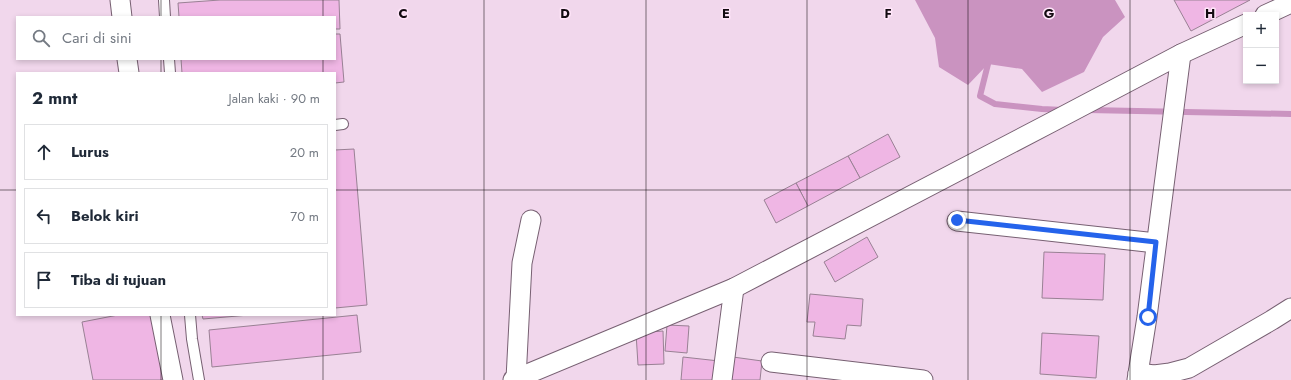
<!DOCTYPE html>
<html lang="id">
<meta charset="utf-8">
<style>
:root{--surface:#fff;--page:#f2f2f3;--text:#1f2937;--muted:#747a83;--line:#e0e1e3}
body{margin:0;font-family:Jost,sans-serif;background:var(--page);color:var(--text)}
.controls{position:absolute;right:12px;top:12px;display:grid;overflow:hidden;border-radius:0px;box-shadow:0 2px 6px #0003}
.controls button{width:36px;height:36px;display:grid;place-items:center;padding:0;border:0;border-bottom:1px solid var(--line);background:var(--surface);color:var(--text);font:20px sans-serif}
.stop{position:absolute;width:12px;height:12px;margin:-9px;border:3px solid #2563eb;border-radius:50%;background:#fff}
.stop.end{background:#2563eb;border-color:#fff;box-shadow:0 1px 4px #0008}
.list{margin:0;padding:0;list-style:none}
h2{display:flex;justify-content:space-between;align-items:center;height:52px;margin:0;padding:0 16px;font-size:17px}
h2 small{font-size:13px;font-weight:400;color:var(--muted)}
.list li{display:grid;grid-template-columns:26px 1fr auto;gap:12px;align-items:center;box-sizing:border-box;height:56px;margin:0 8px 8px;padding:0 8px;border:1px solid var(--line);border-radius:0px}
.list b{display:block;font-size:15px;white-space:nowrap}
.list em{font-size:13px;font-style:normal;color:var(--muted)}
.icon{flex:none;width:22px;height:22px;fill:none;stroke:currentColor;stroke-width:2;stroke-linecap:round;stroke-linejoin:round}
.map{position:relative;flex:none;width:1291px;height:380px;overflow:hidden}
.search{position:absolute;background:var(--surface);box-shadow:0 2px 6px #0003;left:16px;top:16px;width:320px;height:44px;display:flex;align-items:center;gap:10px;box-sizing:border-box;padding:0 14px;border-radius:0px;color:var(--muted);font-size:15px}
.panel{position:absolute;background:var(--surface);box-shadow:0 2px 6px #0003;left:16px;top:72px;width:320px;height:244px;border-radius:0px}
.map>svg:first-child{display:block}
.water{fill:#ca93c0}
.lines{fill:none;stroke-linecap:round;stroke-linejoin:round}
.stream{stroke:#ca93c0;stroke-width:6}
.building{fill:#efb6e4;stroke:#998194}
.service-casing{stroke:#776072;stroke-width:12}
.minor-casing{stroke:#776072;stroke-width:21}
.service{stroke:#fff;stroke-width:10}
.minor{stroke:#fff;stroke-width:19}
.route{stroke:#2563eb;stroke-width:5}
.grid{fill:none;stroke:#130b11;stroke-width:1;stroke-opacity:0.55}
.grid-label{font-size:13px;text-anchor:middle;font-weight:bold;fill:#130b11;stroke:#ffe5f9;stroke-width:3;stroke-linejoin:round;paint-order:stroke}
</style>
<div class="map">
<svg width="1291" height="380" viewBox="0 0 1291 380">
<rect width="100%" height="100%" fill="#f1d7ec"/>
<path class="water" d="M915,0H1115L1125,17L1103,37L1084,72L1042,92L1022,69L988,64L968,85L939,67L935,38Z"/>
<g class="lines">
<g class="stream">
<path d="M988,64L980,96L995,104L1042,109L1063,110"/>
<path d="M1088,110L1291,114"/>
</g>
</g>
<g class="building">
<path d="M220,0H339L340,29H335V17H179L178,3Z"/>
<path d="M1174,0H1250L1191,31Z"/>
<path d="M335,34H340L344,82L335,83V73H182L181,59H335Z"/>
<path d="M888,134L900,157L860,178L848,156Z"/>
<path d="M354,149L367,305L335,308V150Z"/>
<path d="M848,156L860,178L808,206L796,183Z"/>
<path d="M796,183L808,206L776,223L764,200Z"/>
<path d="M867,237L878,257L835,282L824,262Z"/>
<path d="M1044,252L1105,254L1103,300L1042,298Z"/>
<path d="M810,294L863,299L861,326L847,325L845,339L813,336L815,322H807Z"/>
<path d="M118,315H153L165,380H93L82,322Z"/>
<path d="M202,315H249L203,319Z"/>
<path d="M357,315L361,352L212,367L209,330Z"/>
<path d="M667,325L689,326L687,353L665,351Z"/>
<path d="M663,331L664,364L638,365L636,333Z"/>
<path d="M1042,333L1099,336L1096,378L1040,374Z"/>
<path d="M683,357L719,361L717,380H681Z"/>
<path d="M733,357L762,361L760,380H730Z"/>
</g>
<g class="lines">
<g class="service-casing">
<g id="service">
<path d="M164,0L165,17"/>
<path d="M169,59L170,73"/>
<path d="M335,125L343,124"/>
<path d="M190,315L192,339L199,380"/>
</g>
</g>
<g class="minor-casing">
<g id="minor">
<path d="M120,0L122,17"/>
<path d="M1265,15L1291,3"/>
<path d="M127,59L129,73"/>
<path d="M957,221L1156,243"/>
<path d="M160,315L173,380"/>
<path d="M771,362L923,380"/>
<path d="M1138,373L1154,375L1170,373L1189,368L1272,320L1291,308"/>
<path d="M516,379L522,263L531,220"/>
<path d="M513,380L734,288L1052,122L1181,54L1246,24"/>
<path d="M722,380L734,288"/>
<path d="M1137,380L1147,317L1181,54"/>
</g>
</g>
<use href="#service" class="service"/>
<use href="#minor" class="minor"/>
</g>
<g class="lines">
<path class="route" d="M957,220L1156,242L1148,317"/>
</g>
<path class="grid" d="M161,0V17M323,0V17M484,0V380M646,0V380M807,0V380M968,0V380M1130,0V380M161,59V73M323,59V73M0,190H17M335,190H1291M161,315V380M323,315V380"/>
<g class="grid-label">
<text x="403" y="18">C</text>
<text x="565" y="18">D</text>
<text x="726" y="18">E</text>
<text x="888" y="18">F</text>
<text x="1049" y="18">G</text>
<text x="1210" y="18">H</text>
</g>
</svg>
<div class="controls">
<button>+</button>
<button>−</button>
</div>
<div class="stop" style="left:1148px;top:317px"></div>
<div class="stop end" style="left:957px;top:220px"></div>
<div class="search"><svg class="icon" aria-label="search" viewBox="0 0 24 24"><circle cx="10" cy="10" r="6"/><path d="M15 15l6 6"/></svg>Cari di sini</div>
<section class="panel">
<h2>2 mnt<small>Jalan kaki · 90 m</small></h2>
<ul class="list">
<li><svg class="icon" aria-label="ahead" viewBox="0 0 24 24"><path d="M12 20V5M6 11l6-6 6 6"/></svg><div><b>Lurus</b></div><em>20 m</em></li>
<li><svg class="icon" aria-label="left" viewBox="0 0 24 24"><path d="M17 20v-9H6M10 6l-5 5 5 5"/></svg><div><b>Belok kiri</b></div><em>70 m</em></li>
<li><svg class="icon" aria-label="arrive" viewBox="0 0 24 24"><path d="M6 21V4h12l-3 4 3 4H6"/></svg><div><b>Tiba di tujuan</b></div></li>
</ul>
</section>
</div>
